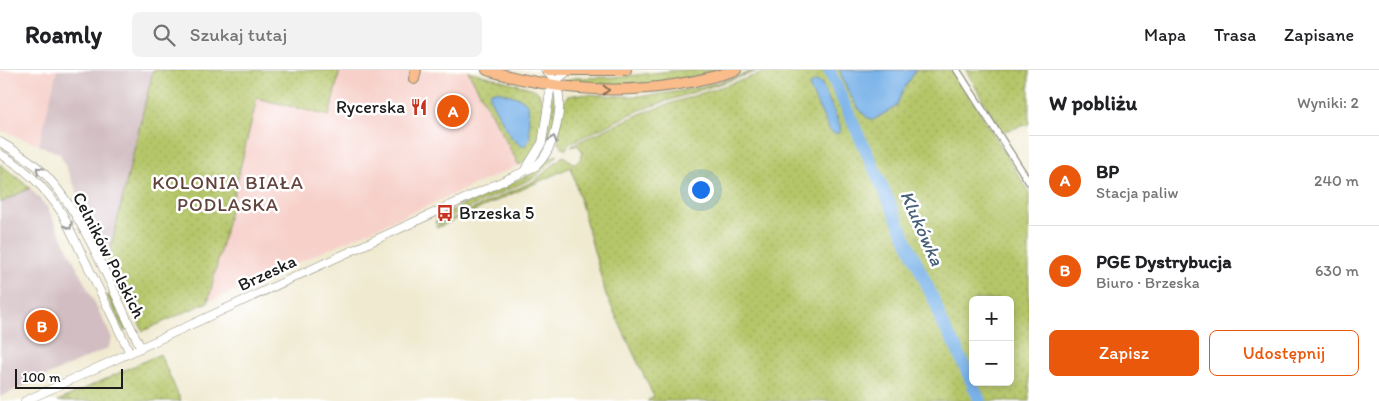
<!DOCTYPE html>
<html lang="pl">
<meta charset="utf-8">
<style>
:root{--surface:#fff;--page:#f2f2f2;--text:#202124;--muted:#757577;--line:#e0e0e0;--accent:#ea580c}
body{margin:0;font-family:Itim,sans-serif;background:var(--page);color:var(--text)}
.controls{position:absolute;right:15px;bottom:15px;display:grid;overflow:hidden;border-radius:8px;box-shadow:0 2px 8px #0003}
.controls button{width:45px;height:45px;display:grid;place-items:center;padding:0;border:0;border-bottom:1px solid var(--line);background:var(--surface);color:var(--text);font:25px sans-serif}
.scale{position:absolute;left:15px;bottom:12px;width:108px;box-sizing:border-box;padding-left:5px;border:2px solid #1c1c1c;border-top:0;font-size:14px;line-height:18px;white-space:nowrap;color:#1c1c1c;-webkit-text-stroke:4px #fff;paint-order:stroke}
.you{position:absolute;left:700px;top:119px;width:18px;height:18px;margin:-12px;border:4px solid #fff;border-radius:50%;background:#1a73e8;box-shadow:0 0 0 8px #1a73e833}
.badge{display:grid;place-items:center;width:32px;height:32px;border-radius:50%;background:var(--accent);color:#fff;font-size:16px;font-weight:700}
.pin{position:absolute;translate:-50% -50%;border:2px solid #fff;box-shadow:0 1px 5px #0006}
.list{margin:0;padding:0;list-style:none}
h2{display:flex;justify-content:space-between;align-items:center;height:65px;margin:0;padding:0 20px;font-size:21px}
h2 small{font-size:16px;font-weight:400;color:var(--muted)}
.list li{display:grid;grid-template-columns:32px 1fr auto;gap:15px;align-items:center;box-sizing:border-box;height:90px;padding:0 20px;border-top:1px solid var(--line)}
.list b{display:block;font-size:19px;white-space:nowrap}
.list p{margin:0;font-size:16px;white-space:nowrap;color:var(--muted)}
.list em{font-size:16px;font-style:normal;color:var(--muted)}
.actions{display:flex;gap:10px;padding:15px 20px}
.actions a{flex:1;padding:11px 0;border:1px solid var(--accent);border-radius:8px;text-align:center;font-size:18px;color:var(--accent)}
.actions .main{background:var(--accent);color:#fff}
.icon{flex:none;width:28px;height:28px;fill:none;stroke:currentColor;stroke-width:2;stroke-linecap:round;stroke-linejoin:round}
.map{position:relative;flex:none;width:1029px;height:331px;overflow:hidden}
header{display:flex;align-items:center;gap:30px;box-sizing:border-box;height:70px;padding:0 25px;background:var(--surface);border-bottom:1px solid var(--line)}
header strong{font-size:24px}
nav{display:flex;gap:28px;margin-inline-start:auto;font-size:18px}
.search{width:350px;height:45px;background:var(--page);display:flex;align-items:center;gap:12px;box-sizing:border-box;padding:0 18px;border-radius:8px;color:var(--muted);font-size:19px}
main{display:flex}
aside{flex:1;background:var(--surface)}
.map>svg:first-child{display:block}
.built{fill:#f7d0ca}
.industrial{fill:#d2bec2}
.grass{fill:url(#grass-dots);stroke:#687142;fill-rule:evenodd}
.water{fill:#79b2e9;stroke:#4a6782}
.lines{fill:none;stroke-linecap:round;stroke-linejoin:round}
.river{stroke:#79b2e9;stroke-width:12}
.minor-casing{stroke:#868376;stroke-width:8}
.tertiary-casing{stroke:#868376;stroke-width:9}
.trunk-casing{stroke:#868376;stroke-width:12}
.minor{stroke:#fff;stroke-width:6}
.tertiary{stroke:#fff;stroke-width:8}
.trunk{stroke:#f9bc8a;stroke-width:10}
.oneway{stroke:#8a6c53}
.oneway2{stroke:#999}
.labels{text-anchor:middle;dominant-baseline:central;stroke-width:5;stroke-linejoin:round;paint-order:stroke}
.poi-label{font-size:18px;fill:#1c1c1c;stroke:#fff;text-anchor:end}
.street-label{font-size:18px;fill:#1c1c1c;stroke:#fff}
.neighbourhood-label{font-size:19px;letter-spacing:1px;fill:#61433c;stroke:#fff}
.water-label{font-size:19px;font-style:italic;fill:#466078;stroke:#fff}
</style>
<header>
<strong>Roamly</strong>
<div class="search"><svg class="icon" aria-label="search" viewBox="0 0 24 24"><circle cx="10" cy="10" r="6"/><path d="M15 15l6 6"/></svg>Szukaj tutaj</div>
<nav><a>Mapa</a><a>Trasa</a><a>Zapisane</a></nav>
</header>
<main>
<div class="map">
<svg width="1029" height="331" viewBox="0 0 1029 331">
<defs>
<pattern id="grass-dots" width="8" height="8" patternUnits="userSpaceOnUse" patternTransform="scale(1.25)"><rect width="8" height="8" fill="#b5c669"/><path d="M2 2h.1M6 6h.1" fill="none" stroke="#9baa5a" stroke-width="1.8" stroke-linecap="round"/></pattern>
</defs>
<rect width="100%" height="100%" fill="#fff"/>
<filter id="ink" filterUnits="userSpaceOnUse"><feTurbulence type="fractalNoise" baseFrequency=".02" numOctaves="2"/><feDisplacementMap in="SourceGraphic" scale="10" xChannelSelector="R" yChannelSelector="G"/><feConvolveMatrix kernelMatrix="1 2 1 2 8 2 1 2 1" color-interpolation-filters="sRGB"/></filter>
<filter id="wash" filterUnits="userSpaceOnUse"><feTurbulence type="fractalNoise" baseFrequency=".0096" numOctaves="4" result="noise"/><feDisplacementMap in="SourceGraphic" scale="20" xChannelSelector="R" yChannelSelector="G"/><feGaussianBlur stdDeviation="1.12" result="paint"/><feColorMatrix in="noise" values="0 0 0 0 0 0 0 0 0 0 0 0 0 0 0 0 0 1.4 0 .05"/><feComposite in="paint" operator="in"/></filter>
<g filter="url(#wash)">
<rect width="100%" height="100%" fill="#f0ead0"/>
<g class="built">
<path d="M0,0H57L39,75L0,60Z"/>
<path d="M340,0L468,1L519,95L208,232L257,28L329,45Z"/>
</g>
<g class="industrial">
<path d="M57,0H153L108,190L60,84L39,75Z"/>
<path d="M30,118L47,137L112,268L108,278L0,327V133Z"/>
</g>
<g class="grass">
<path d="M153,0H340L329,46L257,28L208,232L143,261L108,190Z"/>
<path d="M678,0H726L649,16L562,14L573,8L621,7Z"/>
<path d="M756,0H761L640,40L570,73L565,80L558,72L562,33L568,26C584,22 618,27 637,26C678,24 717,14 756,0Z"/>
<path d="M772,0H954L1029,122V331H647L654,327L606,225L571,97L437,158L436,156L536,110L563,86L575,94L580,90L582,81L578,75L571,77L580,71L642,43ZM973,230H1010V312H973Z"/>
<path d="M966,0H1029V54L1001,62Z"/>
<path d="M468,1L534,19C551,28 542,73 532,86C529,90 523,92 519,95Z"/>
<path d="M553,23L556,26L554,55L548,74V52Z"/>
<path d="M558,85L535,107L435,154L437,147L529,105L549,88Z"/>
<path d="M0,94L30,118L0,133Z"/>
<path d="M109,224L127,260L124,261L107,226Z"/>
<path d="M160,284L181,331H58Z"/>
</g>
<g class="water">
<path d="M840,0H916L901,24L897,36L873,50C861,49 842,12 840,0Z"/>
<path d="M816,11L822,14L840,55L841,60L837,64L830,61L810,19V15Z"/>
<path d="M497,21L520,28L528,34L530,68L526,75L521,76L511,67L490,29V22Z"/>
</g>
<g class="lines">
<path class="river" d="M829,0L937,237L941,252L955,275L980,331"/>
</g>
</g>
<g filter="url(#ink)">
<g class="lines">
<g class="minor-casing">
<path id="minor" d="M957,0L1029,112"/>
</g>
<g class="tertiary-casing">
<g id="tertiary">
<path d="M0,72C12,79 24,86 35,95C81,133 113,224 141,278"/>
<path d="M0,84C26,98 46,119 62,143L130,283"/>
<path d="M525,100L542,73L551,15L568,1"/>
<path d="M25,331L536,96C554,80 564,39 557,16C555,10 550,5 545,0"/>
</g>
</g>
<g class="trunk-casing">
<g id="trunk">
<path d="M487,0C570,25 653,27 736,0"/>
<path d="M547,0H626"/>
<path d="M414,9L416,0"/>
</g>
</g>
<use href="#minor" class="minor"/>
<use href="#tertiary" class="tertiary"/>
<use href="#trunk" class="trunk"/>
</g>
<defs><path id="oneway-chevron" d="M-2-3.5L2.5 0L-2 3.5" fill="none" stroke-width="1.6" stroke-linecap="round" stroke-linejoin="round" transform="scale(1.25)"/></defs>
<use class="oneway" href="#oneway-chevron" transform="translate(606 20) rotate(1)"/>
<g class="oneway2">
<use href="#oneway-chevron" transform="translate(553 69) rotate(-74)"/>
<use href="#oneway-chevron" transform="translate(39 100) rotate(-136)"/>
<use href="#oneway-chevron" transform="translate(69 156) rotate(63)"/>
</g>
</g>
<defs>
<g id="restaurant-bare" transform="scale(1.35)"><path d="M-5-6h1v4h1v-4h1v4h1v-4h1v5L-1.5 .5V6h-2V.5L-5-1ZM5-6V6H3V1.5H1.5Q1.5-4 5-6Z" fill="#c8321e" stroke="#fff" stroke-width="2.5" paint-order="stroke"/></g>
<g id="bus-bare" transform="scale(1.35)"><path d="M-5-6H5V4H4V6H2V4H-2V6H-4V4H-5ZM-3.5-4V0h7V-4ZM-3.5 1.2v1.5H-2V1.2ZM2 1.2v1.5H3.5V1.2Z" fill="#c8321e" stroke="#fff" stroke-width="2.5" paint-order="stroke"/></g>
</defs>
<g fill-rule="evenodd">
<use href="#restaurant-bare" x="419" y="37"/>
<use href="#bus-bare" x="445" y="143"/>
</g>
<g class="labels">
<g class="poi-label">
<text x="405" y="37">Rycerska</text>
<text x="459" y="143" text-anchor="start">Brzeska 5</text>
</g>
<g class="street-label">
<text transform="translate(109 185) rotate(63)">Celników Polskich</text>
<text transform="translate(267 203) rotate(-25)">Brzeska</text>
</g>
<g class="neighbourhood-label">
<text x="228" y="112">KOLONIA BIAŁA<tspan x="228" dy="22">PODLASKA</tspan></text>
</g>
<g class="water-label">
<text transform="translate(922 158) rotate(66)">Klukówka</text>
</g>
</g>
</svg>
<div class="controls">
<button>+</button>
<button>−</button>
</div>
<div class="scale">100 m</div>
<div class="you"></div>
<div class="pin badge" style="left:453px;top:41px">A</div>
<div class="pin badge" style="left:42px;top:256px">B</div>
</div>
<aside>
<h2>W pobliżu<small>Wyniki: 2</small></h2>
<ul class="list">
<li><span class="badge">A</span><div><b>BP</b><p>Stacja paliw</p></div><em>240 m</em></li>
<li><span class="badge">B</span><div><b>PGE Dystrybucja</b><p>Biuro · Brzeska</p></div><em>630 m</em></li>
</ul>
<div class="actions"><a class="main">Zapisz</a><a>Udostępnij</a></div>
</aside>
</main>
